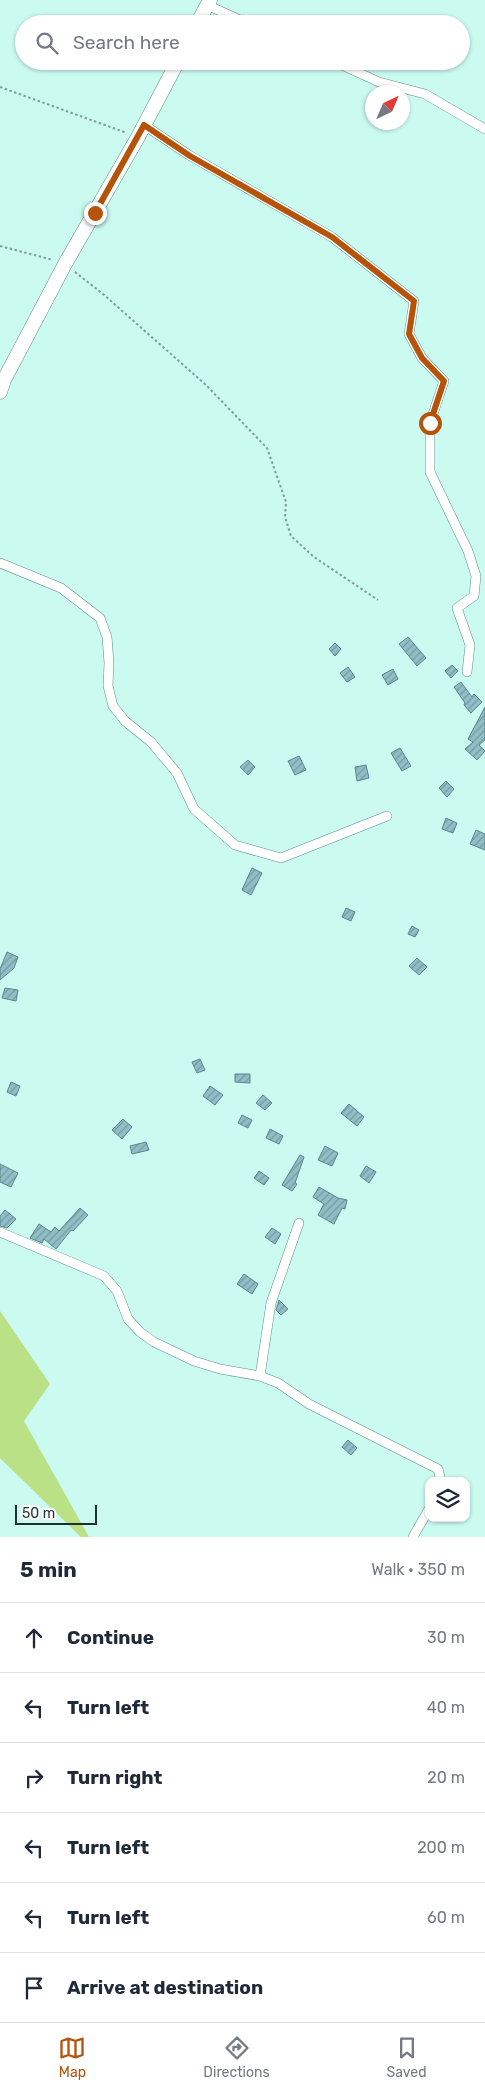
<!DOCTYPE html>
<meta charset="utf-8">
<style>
:root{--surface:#fff;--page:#f6f6f7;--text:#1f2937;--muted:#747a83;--line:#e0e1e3;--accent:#b45309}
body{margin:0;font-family:Rubik,sans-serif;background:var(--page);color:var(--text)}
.controls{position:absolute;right:15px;bottom:15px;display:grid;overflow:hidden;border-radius:10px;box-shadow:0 1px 4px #0004}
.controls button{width:45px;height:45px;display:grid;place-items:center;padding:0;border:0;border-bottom:1px solid var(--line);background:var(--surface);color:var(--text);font:25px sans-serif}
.compass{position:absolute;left:365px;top:85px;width:45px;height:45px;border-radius:50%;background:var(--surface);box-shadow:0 1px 4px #0004;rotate:44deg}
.scale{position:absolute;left:15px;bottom:12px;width:82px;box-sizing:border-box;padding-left:5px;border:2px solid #1f312e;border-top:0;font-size:14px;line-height:18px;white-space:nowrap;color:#1f312e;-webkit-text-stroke:4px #fff;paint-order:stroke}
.stop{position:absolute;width:15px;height:15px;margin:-11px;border:4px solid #b45309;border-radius:50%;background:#fff}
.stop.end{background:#b45309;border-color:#fff;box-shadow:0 1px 5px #0008}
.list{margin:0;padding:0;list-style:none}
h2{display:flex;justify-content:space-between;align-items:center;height:65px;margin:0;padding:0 20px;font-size:21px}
h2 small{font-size:16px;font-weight:400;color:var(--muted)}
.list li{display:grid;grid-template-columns:32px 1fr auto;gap:15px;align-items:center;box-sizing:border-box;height:70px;padding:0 20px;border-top:1px solid var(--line)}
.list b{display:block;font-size:19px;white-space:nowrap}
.list em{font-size:16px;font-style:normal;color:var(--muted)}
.icon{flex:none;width:28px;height:28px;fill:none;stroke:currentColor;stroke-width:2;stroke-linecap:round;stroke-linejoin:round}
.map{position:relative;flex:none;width:485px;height:1537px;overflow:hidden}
.search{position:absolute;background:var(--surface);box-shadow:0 1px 4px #0004;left:15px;right:15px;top:15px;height:55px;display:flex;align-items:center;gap:12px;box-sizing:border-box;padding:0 18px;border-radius:28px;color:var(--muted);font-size:19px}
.sheet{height:485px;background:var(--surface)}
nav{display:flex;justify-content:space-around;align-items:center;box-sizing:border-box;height:70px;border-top:1px solid var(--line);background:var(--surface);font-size:14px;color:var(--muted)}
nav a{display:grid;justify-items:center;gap:2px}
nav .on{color:var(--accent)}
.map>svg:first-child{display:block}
.grass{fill:#bbe186}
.building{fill:url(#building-hatch);stroke:#5a868e}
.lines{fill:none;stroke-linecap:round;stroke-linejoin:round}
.minor-casing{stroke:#628e85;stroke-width:10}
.secondary-casing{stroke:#628e85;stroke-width:15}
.path{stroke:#7c9f98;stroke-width:2;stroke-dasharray:2.5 2.5;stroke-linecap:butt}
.minor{stroke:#fff;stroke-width:9}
.secondary{stroke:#fff;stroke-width:14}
.route{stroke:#b45309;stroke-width:6}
</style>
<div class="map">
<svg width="485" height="1537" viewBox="0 0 485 1537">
<defs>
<pattern id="building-hatch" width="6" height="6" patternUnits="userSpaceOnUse" patternTransform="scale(1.25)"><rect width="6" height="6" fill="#90bec6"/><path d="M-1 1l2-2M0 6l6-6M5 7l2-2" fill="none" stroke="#759ba1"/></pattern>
</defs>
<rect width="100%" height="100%" fill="#cafaf0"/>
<path class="grass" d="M0,1311L50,1384L24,1421L89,1537H81L0,1458Z"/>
<g class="building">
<path d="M408,637L426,658L417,666L399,644Z"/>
<path d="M335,643L341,649L335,656L329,649Z"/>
<path d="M452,665L458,671L451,678L445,671Z"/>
<path d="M348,667L355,677L347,682L340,673Z"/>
<path d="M393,669L398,679L388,685L382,675Z"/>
<path d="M461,682L472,697L474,694L482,702L471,713L464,705L465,703L454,687Z"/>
<path d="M485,707V740L479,745L485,751L477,760L465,749L473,742L468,739Z"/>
<path d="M400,748L411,766L402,771L391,753Z"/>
<path d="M299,756L306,770L295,775L288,761Z"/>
<path d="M248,760L255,767L248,775L240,767Z"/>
<path d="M366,765L369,778L357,781L355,767Z"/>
<path d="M446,781L454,789L447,797L439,788Z"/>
<path d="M446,818L457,823L453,833L442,829Z"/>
<path d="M476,830L485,834V850L470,844Z"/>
<path d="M252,868L262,873L251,895L242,890Z"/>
<path d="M346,908L355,912L351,921L342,917Z"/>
<path d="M412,926L419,930L415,937L408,934Z"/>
<path d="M7,952L18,957L14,968L0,980V969Z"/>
<path d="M417,958L427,967L419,975L409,966Z"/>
<path d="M5,988L18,990L16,1001L2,998Z"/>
<path d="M200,1059L205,1070L197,1073L192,1062Z"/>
<path d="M235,1074H250V1083L235,1082Z"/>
<path d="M11,1082L20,1086L16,1096L7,1092Z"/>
<path d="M210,1086L223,1095L215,1105L203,1096Z"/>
<path d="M263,1095L272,1103L265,1110L256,1103Z"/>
<path d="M349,1104L364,1117L357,1126L341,1113Z"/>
<path d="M242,1115L252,1120L248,1128L238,1123Z"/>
<path d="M123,1119L132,1127L122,1139L112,1130Z"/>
<path d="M270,1129L283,1136L279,1144L266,1138Z"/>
<path d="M146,1142L149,1150L132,1154L130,1146Z"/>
<path d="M325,1146L338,1153L332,1166L318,1160Z"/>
<path d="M300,1155L304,1157L295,1183L297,1184L292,1191L282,1185Z"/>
<path d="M0,1164L18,1173L11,1187L0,1182Z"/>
<path d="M366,1166L376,1172L369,1183L360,1176Z"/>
<path d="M259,1171L269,1178L264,1185L254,1178Z"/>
<path d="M319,1187L338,1198L347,1200L345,1209L342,1208L334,1224L318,1215L324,1204L313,1197Z"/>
<path d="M80,1208L88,1215L73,1231L71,1230L56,1249L44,1239L42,1243L30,1238L39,1224L51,1232L55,1227L59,1231Z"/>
<path d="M5,1210L16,1219L7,1228L0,1226V1216Z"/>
<path d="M272,1228L281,1234L275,1244L265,1237Z"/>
<path d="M244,1274L258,1284L252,1294L237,1284Z"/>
<path d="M279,1300L288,1309L281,1315L276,1310Z"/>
<path d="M348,1440L357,1448L351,1455L342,1447Z"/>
</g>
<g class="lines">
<g class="minor-casing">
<g id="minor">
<path d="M207,5L249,24"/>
<path d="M333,61L379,82L425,94L485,129"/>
<path d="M144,125L189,155L332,237L414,301L409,334L422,358L444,381L430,423V472L468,551L476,576L474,596L457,608L470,645L467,672"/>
<path d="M0,563L61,588L100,618L107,637L109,663L108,686L113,706L125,721L151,742L177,773L194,809L235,845L281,858L387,816"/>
<path d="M0,1232L104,1276L117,1291L128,1319L140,1332L154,1342L194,1361L220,1369L260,1376L278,1383L309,1404L438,1469L441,1481"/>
<path d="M260,1376L271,1303L299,1223"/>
<path d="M413,1537L429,1509"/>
</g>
</g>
<g class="secondary-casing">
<g id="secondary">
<path d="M197,24L210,0"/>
<path d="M0,392L4,380L65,264L138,137L178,61"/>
</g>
</g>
<g class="path">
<path d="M0,87L127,133"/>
<path d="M0,246L53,260"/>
<path d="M75,272L103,294L206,385L267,448L286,502L285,517L291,536L314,557L378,600"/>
</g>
<use href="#minor" class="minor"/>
<use href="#secondary" class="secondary"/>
</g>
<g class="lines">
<path class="route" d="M95,213L144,125L190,156L332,237L414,301L409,334L422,358L444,381L430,423"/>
</g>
</svg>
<div class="controls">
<button><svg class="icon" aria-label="layers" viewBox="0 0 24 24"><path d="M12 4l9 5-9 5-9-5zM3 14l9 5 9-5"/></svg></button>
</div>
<svg class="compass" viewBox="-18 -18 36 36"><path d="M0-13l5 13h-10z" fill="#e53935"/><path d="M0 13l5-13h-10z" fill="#747a83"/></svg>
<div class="scale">50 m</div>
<div class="stop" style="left:430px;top:423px"></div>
<div class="stop end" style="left:95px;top:213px"></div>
<div class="search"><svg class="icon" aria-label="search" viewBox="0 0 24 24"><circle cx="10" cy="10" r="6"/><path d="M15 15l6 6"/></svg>Search here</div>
</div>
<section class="sheet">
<h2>5 min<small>Walk · 350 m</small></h2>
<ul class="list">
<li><svg class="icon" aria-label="ahead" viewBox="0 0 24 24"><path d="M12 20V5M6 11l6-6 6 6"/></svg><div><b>Continue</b></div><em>30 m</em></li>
<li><svg class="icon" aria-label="left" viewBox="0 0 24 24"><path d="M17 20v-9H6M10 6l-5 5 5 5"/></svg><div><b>Turn left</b></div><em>40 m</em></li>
<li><svg class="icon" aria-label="right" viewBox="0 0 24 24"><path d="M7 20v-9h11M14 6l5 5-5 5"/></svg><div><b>Turn right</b></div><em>20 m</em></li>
<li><svg class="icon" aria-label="left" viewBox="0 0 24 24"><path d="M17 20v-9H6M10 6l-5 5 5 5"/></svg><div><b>Turn left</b></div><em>200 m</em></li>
<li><svg class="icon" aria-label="left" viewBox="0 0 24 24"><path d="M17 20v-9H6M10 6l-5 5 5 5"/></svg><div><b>Turn left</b></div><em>60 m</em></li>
<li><svg class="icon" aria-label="arrive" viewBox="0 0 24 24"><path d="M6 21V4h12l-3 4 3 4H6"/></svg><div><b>Arrive at destination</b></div></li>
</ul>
</section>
<nav>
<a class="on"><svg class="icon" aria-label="map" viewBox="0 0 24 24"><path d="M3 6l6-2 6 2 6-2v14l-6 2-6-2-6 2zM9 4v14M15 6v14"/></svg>Map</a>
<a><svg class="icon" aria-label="directions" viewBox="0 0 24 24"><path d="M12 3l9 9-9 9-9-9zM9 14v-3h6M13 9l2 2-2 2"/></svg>Directions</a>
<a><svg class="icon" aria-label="saved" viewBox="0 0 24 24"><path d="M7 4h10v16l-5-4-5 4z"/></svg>Saved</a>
</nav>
